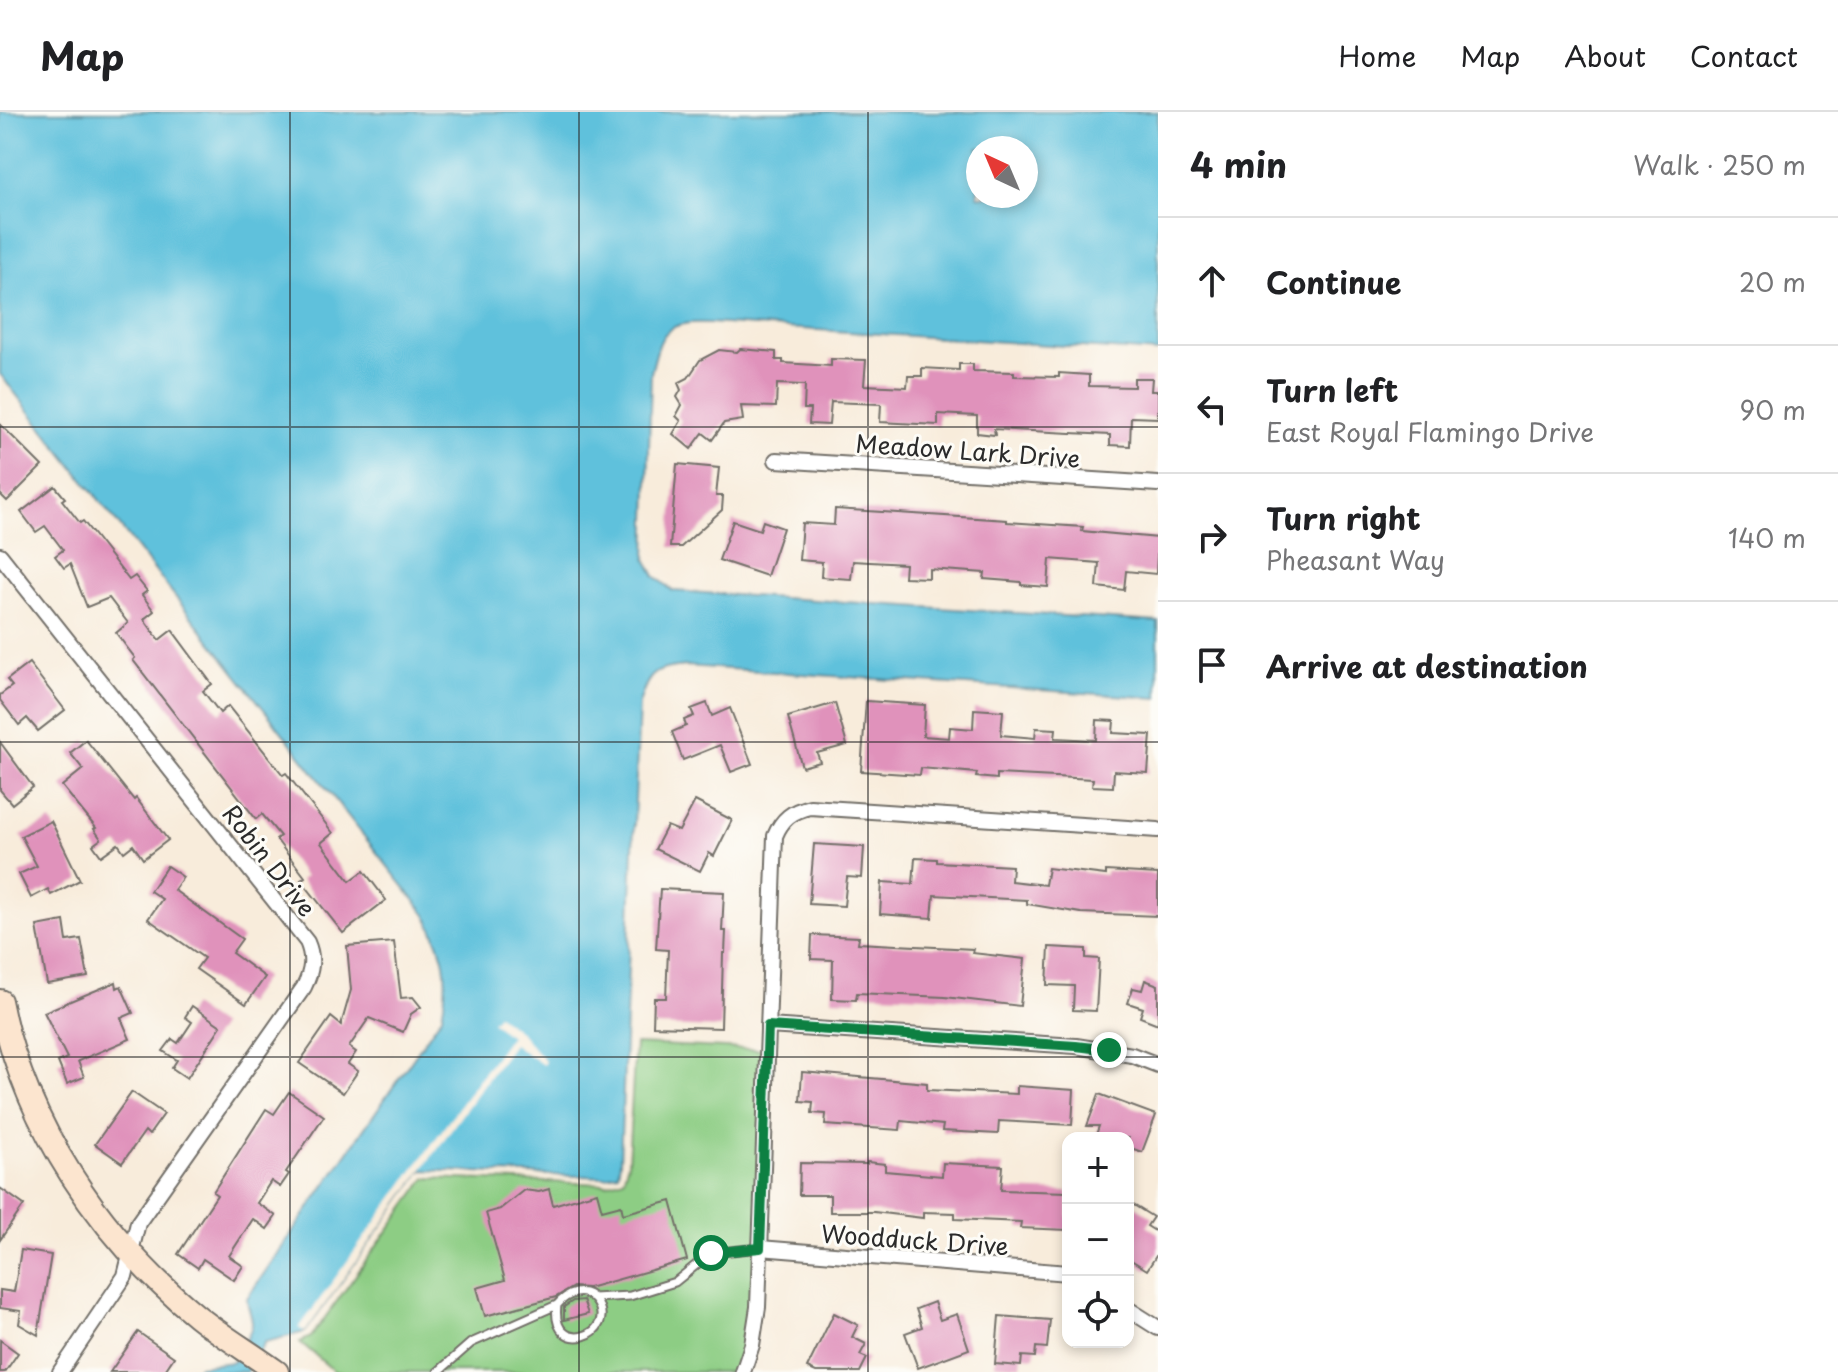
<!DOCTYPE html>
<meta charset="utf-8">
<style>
:root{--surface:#fff;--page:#f2f2f2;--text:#202124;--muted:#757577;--line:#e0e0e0}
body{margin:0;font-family:"Playpen Sans",sans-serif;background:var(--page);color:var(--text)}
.controls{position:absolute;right:24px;bottom:24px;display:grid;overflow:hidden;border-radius:16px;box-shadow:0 4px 12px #0003}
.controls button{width:72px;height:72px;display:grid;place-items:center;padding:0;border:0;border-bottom:2px solid var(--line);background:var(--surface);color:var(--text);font:40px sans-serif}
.compass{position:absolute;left:966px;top:24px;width:72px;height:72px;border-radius:50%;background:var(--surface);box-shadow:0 4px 12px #0003;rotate:316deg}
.stop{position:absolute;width:24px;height:24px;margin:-18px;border:6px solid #0b8043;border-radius:50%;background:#fff}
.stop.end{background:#0b8043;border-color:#fff;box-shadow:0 2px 8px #0008}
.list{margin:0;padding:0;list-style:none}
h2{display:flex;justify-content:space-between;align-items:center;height:104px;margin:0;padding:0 32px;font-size:34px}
h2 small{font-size:26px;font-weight:400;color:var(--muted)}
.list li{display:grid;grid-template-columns:52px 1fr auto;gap:24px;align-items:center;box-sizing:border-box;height:128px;padding:0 32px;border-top:2px solid var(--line)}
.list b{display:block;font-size:30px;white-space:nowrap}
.list p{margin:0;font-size:26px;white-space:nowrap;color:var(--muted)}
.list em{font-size:26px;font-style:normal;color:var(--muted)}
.icon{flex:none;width:44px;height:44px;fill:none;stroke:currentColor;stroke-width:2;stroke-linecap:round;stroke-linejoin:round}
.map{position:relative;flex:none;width:1158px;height:1260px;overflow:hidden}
header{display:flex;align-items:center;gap:48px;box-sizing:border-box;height:112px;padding:0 40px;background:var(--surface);border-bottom:2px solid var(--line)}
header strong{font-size:38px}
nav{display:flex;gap:44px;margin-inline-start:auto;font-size:28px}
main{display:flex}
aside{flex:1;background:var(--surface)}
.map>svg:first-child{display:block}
.green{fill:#8dcd84;stroke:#5c7c58;stroke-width:2}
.water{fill:#5ec1dc;stroke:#447684;stroke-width:2;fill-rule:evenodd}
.pier{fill:#f8ecdb}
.building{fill:#e092bb}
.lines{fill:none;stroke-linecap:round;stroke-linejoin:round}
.lane-casing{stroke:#736f69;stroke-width:11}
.street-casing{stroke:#736f69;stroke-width:18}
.secondary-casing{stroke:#736f69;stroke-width:26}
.lane{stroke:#fff;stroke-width:7}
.street{stroke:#fff;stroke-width:14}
.secondary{stroke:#fce5cf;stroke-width:22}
.route{stroke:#0b8043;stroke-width:10}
.grid{fill:none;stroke:#2b2b2b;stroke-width:2;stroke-opacity:0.55}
.labels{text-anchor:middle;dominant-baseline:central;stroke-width:6;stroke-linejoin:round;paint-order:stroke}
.street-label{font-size:24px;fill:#2b2b2b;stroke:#fdfcf7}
</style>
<header>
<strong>Map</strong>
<nav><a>Home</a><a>Map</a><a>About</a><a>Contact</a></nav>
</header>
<main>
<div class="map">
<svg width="1158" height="1260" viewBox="0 0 1158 1260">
<rect width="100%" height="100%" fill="#fdfcf7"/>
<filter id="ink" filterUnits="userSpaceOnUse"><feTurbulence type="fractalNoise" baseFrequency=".0125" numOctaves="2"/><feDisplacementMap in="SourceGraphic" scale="16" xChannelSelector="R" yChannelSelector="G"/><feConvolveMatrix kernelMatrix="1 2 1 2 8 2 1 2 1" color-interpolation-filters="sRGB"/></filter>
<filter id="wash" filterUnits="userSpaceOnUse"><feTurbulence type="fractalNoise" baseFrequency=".006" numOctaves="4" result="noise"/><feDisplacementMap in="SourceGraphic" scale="32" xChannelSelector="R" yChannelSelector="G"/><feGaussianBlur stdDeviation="1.8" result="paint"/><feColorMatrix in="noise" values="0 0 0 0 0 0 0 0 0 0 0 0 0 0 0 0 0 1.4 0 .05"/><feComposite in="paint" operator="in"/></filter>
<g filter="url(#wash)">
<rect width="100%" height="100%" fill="#f8ecdb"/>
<path class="green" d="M635,932L769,938L759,1118L744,1260H335L300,1230L311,1225L426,1066L607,1072L623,1067L628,1051Z"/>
<path class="water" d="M0,0H1158V240L710,211C664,209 661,220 651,261L646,447L655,464L673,479L1158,510V586L686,554C654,557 648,561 639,592L620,1050L618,1061L606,1065L422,1058L305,1220L265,1230L247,1260H195L199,1254L233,1250C239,1239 250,1225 252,1213C253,1205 247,1196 247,1186L442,904C450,860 445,843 426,803L0,262ZM978,36H1026V84H978Z"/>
<path class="pier" d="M498,903L519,919L545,949L543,953L513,932L305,1220L299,1216L510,924L492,910Z"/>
<g id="blocks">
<g class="building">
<path d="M740,237L776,240V248H783V251L831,254V247L866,248L864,273L907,275L908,264H922V256L959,258V252H973V259L1014,260V264L1059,265V261L1089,263V274L1134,275V266H1152L1151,279H1158V306L1131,305L1130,334L1110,333V323L994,317L995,323L977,321V304L938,302V313L880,310L881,292L831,290L829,313L809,312L810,297H804L805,273L777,272L776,295L741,294L743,308L724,311L712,328L703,321L691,337L673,322L681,309L676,304L682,293L677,285L681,278L678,271L688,266L700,248L719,238L737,240Z"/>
<path d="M0,312L42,354L7,389L0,382Z"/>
<path d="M677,352L719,356L716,384H723L722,398L681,435H670Z"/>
<path d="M55,374L65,386L62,388L80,411L83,409L129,468L135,464L147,479L142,483L154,499L144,507L159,528L172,518L212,572L203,579L220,601L228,594L283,663L286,661L333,721L321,731L350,769L364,759L386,788L343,821L301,768L305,765L276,727L280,724L262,702L256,707L133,548L135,546L116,521L128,511L109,486L87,495L70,452L64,456L55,444L63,438L45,414L36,420L21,400Z"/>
<path d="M835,397L1007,408V410L1083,415L1082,419L1158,426L1156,462L1126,459L1124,478L1097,475L1099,451L1050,447L1048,475L1021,473V470L984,467L985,461L929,457V466L904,465L905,452L853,449L851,467L821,465L822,450L799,448L802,411L834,413Z"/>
<path d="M733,409L760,418L763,409L783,416L767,464L719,448Z"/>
<path d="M29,551L65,598L38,619L27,606L19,613L0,588V583L12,574L7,568Z"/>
<path d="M866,589L925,593L923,624L949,626L950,615L973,617L974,597L1003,599L1001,623L1035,626L1036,616L1056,617L1055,626L1096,628L1097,608L1114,609L1113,621L1151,623L1148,661L1114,659L1113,675L1092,674L1093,667L997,662V667L976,665L977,661L921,656L920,663L861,659Z"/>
<path d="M707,591L712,604L730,596L752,652L731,660L720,633L683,648L672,620L686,614L684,608L694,604L691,597Z"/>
<path d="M835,591L847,633L817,641L820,650L802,655L788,605Z"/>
<path d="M86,628L134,688L136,686L168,728L143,747L133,733L124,740L118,732L101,744L93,733L101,727L94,717L96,716L62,674L83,657L70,641Z"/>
<path d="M0,630L33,675L12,692L0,678Z"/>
<path d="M695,689L732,708L714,744L709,741L700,759L655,737L667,714L679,719Z"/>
<path d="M51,709L80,768L51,783L48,777L31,786L19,762L37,754L21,724Z"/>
<path d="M814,732L864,735L862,766L847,765L844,794L809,792Z"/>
<path d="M915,746L937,747V750L1012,754L1011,769L1045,773L1048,756L1106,763V759L1158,762V804L1081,801L1027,792V788L934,783L932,806L880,802L882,770L913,772Z"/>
<path d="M167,754L183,765L174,778L242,827L232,841L265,865L246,892L196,857L204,846L148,807L162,787L150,779Z"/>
<path d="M660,777L724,780L722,819H726L725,841H723L721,916L653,914L654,886H666L668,838L656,837Z"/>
<path d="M64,809L67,829L81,827L88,865L47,872L37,814Z"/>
<path d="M812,823L859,825L858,831L973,837L972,841L1025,847L1020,894L945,885L857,881L856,888L832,887L833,848L811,847Z"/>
<path d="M394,830L401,886L413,885L421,895L411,902L403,920L369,906L349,935L356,940L348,952L358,959L343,981L299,951L331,905L341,913L351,878L347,834Z"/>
<path d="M1049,835L1086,837V846L1099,847L1096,899L1073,898L1074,874L1047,873Z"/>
<path d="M1145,868L1158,873V912L1140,905L1143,896L1128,891L1133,876L1142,878Z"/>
<path d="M116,870L117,876L121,874L133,901L121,906L130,927L78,949L84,965L67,972L58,950L67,946L44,900Z"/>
<path d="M192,894L221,914L187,966L172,956L177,948L163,939L172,927L178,931L192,910L185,905Z"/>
<path d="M802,960L927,971V978L1017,982V974L1074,978L1072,1013L999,1009L998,1022L942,1019L943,1013L901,1009L900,1018L825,1013L826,1002L812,1001L813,990L800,989Z"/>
<path d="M132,980L164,1002L149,1023L145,1019L122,1051L95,1032Z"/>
<path d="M289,980L324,1004L286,1060L289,1062L280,1075L271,1069L257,1091L276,1104L267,1117L253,1107L229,1144L243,1154L234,1168L203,1147L198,1156L178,1142L217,1083L213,1080L266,997L274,1002Z"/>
<path d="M1099,982L1156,1003L1142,1040L1128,1035V1026H1103L1096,1023L1099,1014H1087Z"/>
<path d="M867,1050L885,1052V1059L942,1064L943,1051L1003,1054L1001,1078L1068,1080V1118L1020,1116L1021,1110L955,1107V1101L923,1100V1106L874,1100H830V1083H799L800,1051L867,1052Z"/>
<path d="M0,1076L24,1093L0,1128Z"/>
<path d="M549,1077L553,1093L597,1080L602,1098L621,1093L623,1102L671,1089L687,1148L588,1176L573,1175L556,1185L485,1204L477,1176L505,1168L486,1101L500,1097L524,1078L539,1080Z"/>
<path d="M1132,1092L1153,1105L1147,1114L1158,1121V1141L1147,1158L1128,1146V1099Z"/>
<path d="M21,1138L51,1143L38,1223L19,1212L21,1199L0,1196V1178L14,1180Z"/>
<path d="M583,1188L588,1202L564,1208V1195L573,1189Z"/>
<path d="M934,1190L940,1208L957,1202L969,1237L918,1256L905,1221L922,1215L916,1197Z"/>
<path d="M834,1201L858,1213L852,1225L866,1232L860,1243L867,1246L860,1260H816L807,1256Z"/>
<path d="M999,1204L1050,1208L1047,1236L1036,1235L1035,1245L1022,1244L1021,1254L995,1252Z"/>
<path d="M138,1220L174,1245L164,1260H110Z"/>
<path d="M0,1228L18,1241L5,1260H0Z"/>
</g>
</g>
</g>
<g filter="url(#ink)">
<use href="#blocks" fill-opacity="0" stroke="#736f69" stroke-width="2"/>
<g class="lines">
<g class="lane-casing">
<g id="lane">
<path d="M593,1186L630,1184L675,1170L711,1141L760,1136"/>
<path d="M438,1260L471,1231L557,1193C566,1182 583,1174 595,1188C622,1222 550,1248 557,1193"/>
</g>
</g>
<g class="street-casing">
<g id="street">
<path d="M776,348L1158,372"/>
<path d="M0,443L307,830C314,846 312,859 304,875L138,1111L125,1164L60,1260"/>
<path d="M768,914L1076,934L1132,943L1158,953"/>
<path d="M760,1136L1068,1161"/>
<path d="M1128,1197L1158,1216"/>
<path d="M743,1260L752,1233L758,1195L775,724C782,707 792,699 810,695L1158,718"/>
</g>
</g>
<g class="secondary-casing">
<path id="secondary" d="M0,889C25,1013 100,1125 197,1204C222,1224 251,1241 277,1260"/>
</g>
<use href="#lane" class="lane"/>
<use href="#street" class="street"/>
<use href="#secondary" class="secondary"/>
</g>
</g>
<g class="lines" filter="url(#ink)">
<path class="route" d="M711,1141L760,1136L768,914L1076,934L1109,938"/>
</g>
<path class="grid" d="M290,0V1260M579,0V1260M868,0V1260M0,315H1158M0,630H1158M0,945H1158"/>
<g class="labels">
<g class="street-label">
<text transform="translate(968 338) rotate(4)">Meadow Lark Drive</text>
<text transform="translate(270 748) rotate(52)">Robin Drive</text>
<text transform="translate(915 1127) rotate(4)">Woodduck Drive</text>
</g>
</g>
</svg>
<div class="controls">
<button>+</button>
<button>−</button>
<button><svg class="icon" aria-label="locate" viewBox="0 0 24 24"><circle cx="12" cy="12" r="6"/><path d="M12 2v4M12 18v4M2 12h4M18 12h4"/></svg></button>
</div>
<svg class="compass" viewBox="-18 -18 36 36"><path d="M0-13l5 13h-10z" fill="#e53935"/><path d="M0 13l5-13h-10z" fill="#757577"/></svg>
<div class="stop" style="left:711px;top:1141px"></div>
<div class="stop end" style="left:1109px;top:938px"></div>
</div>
<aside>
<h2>4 min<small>Walk · 250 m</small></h2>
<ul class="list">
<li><svg class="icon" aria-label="ahead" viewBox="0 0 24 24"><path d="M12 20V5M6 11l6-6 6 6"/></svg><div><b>Continue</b></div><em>20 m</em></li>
<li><svg class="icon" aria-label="left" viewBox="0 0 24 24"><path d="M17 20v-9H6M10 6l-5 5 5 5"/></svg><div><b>Turn left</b><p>East Royal Flamingo Drive</p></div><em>90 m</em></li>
<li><svg class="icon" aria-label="right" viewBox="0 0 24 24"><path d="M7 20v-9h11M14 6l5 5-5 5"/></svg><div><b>Turn right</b><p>Pheasant Way</p></div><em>140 m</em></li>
<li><svg class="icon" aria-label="arrive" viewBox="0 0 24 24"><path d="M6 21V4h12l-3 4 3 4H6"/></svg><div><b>Arrive at destination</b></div></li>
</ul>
</aside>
</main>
